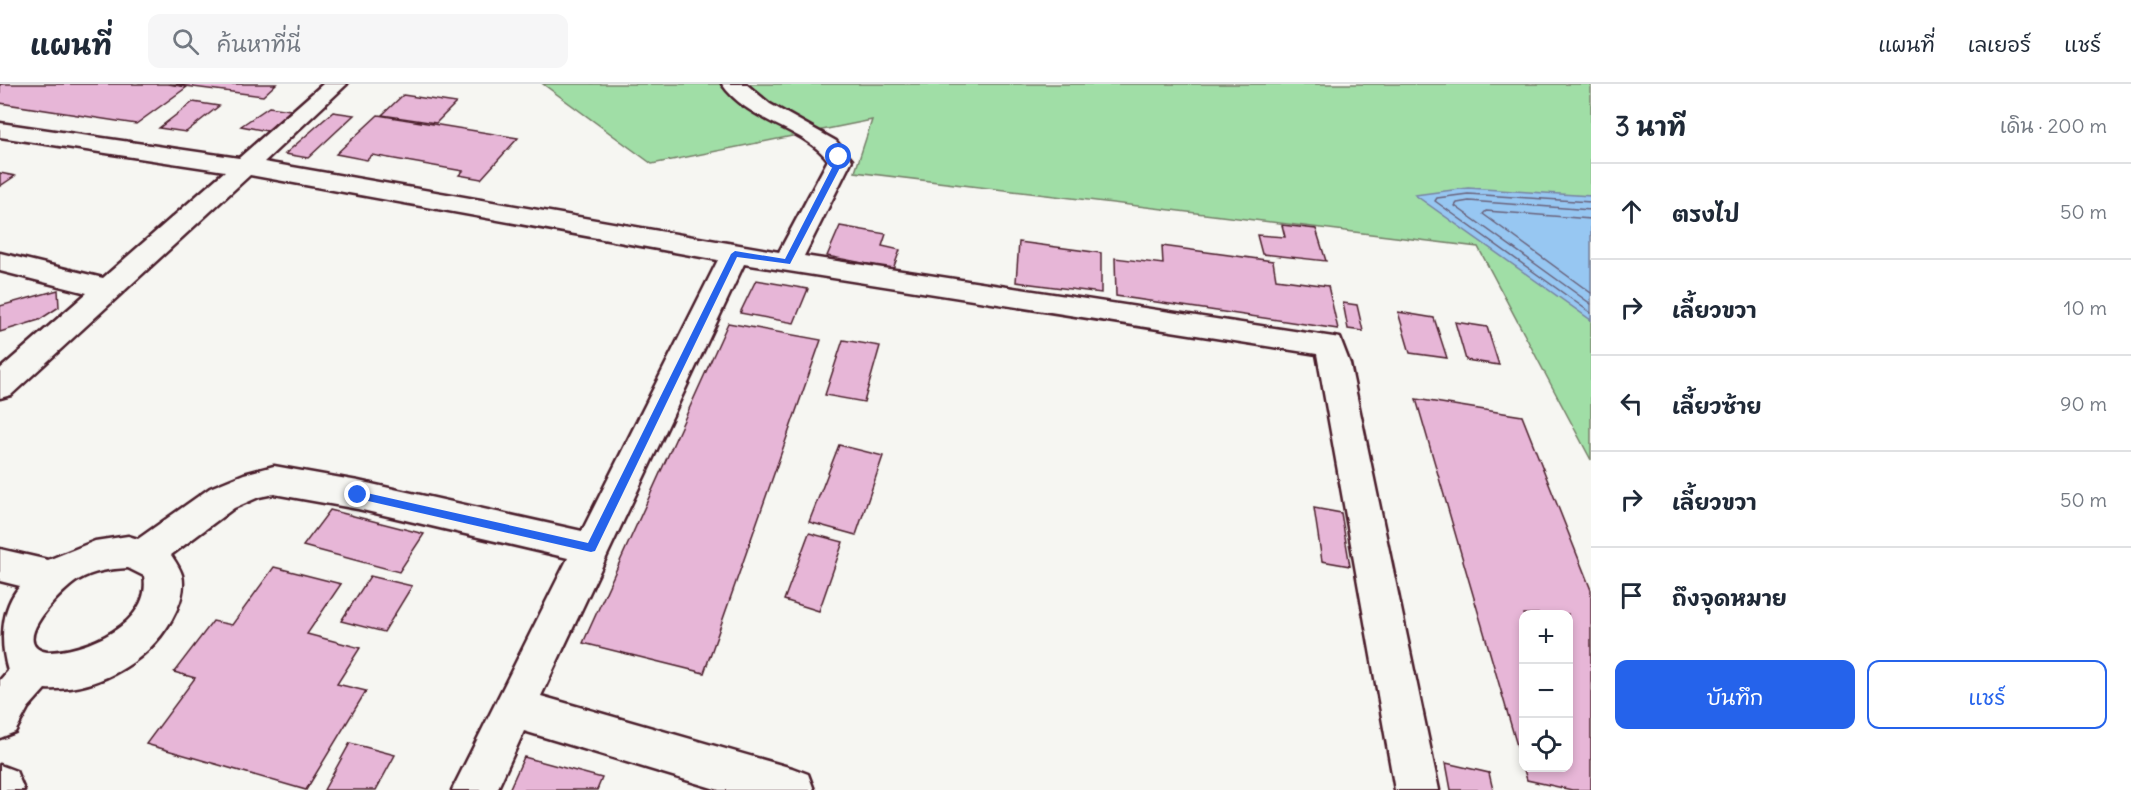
<!DOCTYPE html>
<html lang="th">
<meta charset="utf-8">
<style>
:root{--surface:#fff;--page:#f6f6f7;--text:#1f2937;--muted:#747a83;--line:#e0e1e3;--accent:#2563eb}
body{margin:0;font-family:Delius,"Playpen Sans Thai",sans-serif;background:var(--page);color:var(--text)}
.controls{position:absolute;right:18px;bottom:18px;display:grid;overflow:hidden;border-radius:12px;box-shadow:0 3px 9px #0003}
.controls button{width:54px;height:54px;display:grid;place-items:center;padding:0;border:0;border-bottom:2px solid var(--line);background:var(--surface);color:var(--text);font:30px sans-serif}
.stop{position:absolute;width:18px;height:18px;margin:-14px;border:4px solid #2563eb;border-radius:50%;background:#fff}
.stop.end{background:#2563eb;border-color:#fff;box-shadow:0 2px 6px #0008}
.list{margin:0;padding:0;list-style:none}
h2{display:flex;justify-content:space-between;align-items:center;height:78px;margin:0;padding:0 24px;font-size:26px}
h2 small{font-size:20px;font-weight:400;color:var(--muted)}
.list li{display:grid;grid-template-columns:39px 1fr auto;gap:18px;align-items:center;box-sizing:border-box;height:96px;padding:0 24px;border-top:2px solid var(--line)}
.list b{display:block;font-size:22px;white-space:nowrap}
.list em{font-size:20px;font-style:normal;color:var(--muted)}
.actions{display:flex;gap:12px;padding:18px 24px}
.actions a{flex:1;padding:14px 0;border:2px solid var(--accent);border-radius:12px;text-align:center;font-size:21px;color:var(--accent)}
.actions .main{background:var(--accent);color:#fff}
.icon{flex:none;width:33px;height:33px;fill:none;stroke:currentColor;stroke-width:2;stroke-linecap:round;stroke-linejoin:round}
.map{position:relative;flex:none;width:1591px;height:706px;overflow:hidden}
header{display:flex;align-items:center;gap:36px;box-sizing:border-box;height:84px;padding:0 30px;background:var(--surface);border-bottom:2px solid var(--line)}
header strong{font-size:28px}
nav{display:flex;gap:33px;margin-inline-start:auto;font-size:21px}
.search{width:420px;height:54px;background:var(--page);display:flex;align-items:center;gap:15px;box-sizing:border-box;padding:0 21px;border-radius:12px;color:var(--muted);font-size:22px}
main{display:flex}
aside{flex:1;background:var(--surface)}
.map>svg:first-child{display:block}
.green{fill:#a0dea6;stroke:#757e68;stroke-width:1.5}
.water{fill:#97c7f2;stroke:#7884a2;stroke-width:1.5}
.lines{fill:none;stroke-linecap:round;stroke-linejoin:round}
.shore{stroke:#69627b;stroke-width:1.5}
.building{fill:#e7b6d7;stroke:#4a1f2b;stroke-width:1.5;fill-rule:evenodd}
.minor-casing{stroke:#4a1f2b;stroke-width:5}
.minor{fill:#f6f6f2;fill-rule:evenodd}
.route{fill:#2563eb}
</style>
<header>
<strong>แผนที่</strong>
<div class="search"><svg class="icon" aria-label="search" viewBox="0 0 24 24"><circle cx="10" cy="10" r="6"/><path d="M15 15l6 6"/></svg>ค้นหาที่นี่</div>
<nav><a>แผนที่</a><a>เลเยอร์</a><a>แชร์</a></nav>
</header>
<main>
<div class="map">
<svg width="1591" height="706" viewBox="0 0 1591 706">
<rect width="100%" height="100%" fill="#f6f6f2"/>
<filter id="ink" filterUnits="userSpaceOnUse"><feTurbulence type="fractalNoise" baseFrequency=".0167" numOctaves="2"/><feDisplacementMap in="SourceGraphic" scale="12" xChannelSelector="R" yChannelSelector="G"/><feConvolveMatrix kernelMatrix="1 2 1 2 8 2 1 2 1" color-interpolation-filters="sRGB"/></filter>
<g filter="url(#ink)">
<path class="green" d="M543,0H1591V376L1478,163L855,88L872,36L652,80Z"/>
<path class="water" d="M1468,104L1591,112V236L1415,111Z"/>
<g class="lines">
<g class="shore">
<path d="M1591,118L1468,110L1437,114L1435,117L1591,229"/>
<path d="M1591,126L1469,117L1457,119L1455,122L1591,220"/>
<path d="M1591,135L1486,127L1483,130L1591,209"/>
</g>
</g>
<g class="building">
<path d="M0,0H168L187,3L136,40L0,19Z"/>
<path d="M170,0H276L263,12Z"/>
<path d="M403,11L456,19L436,39L382,31Z"/>
<path d="M193,18L219,22L186,48L159,44Z"/>
<path d="M269,23L291,26L267,47L241,42Z"/>
<path d="M333,28L354,31L308,74L285,70Z"/>
<path d="M378,31L518,54L481,95L459,91L463,87L372,71L367,76L336,70Z"/>
<path d="M0,89L15,92L0,102Z"/>
<path d="M1282,141L1316,145L1326,177L1262,170L1257,151L1285,153Z"/>
<path d="M840,142L886,150L882,162L900,166L893,185L827,172Z"/>
<path d="M1019,158L1101,169V209L1016,198Z"/>
<path d="M1162,162L1273,177L1276,195L1328,202L1338,245L1116,212L1115,174L1163,180Z"/>
<path d="M756,196L808,205L794,239L740,229Z"/>
<path d="M58,206L59,223L39,236L0,248V222Z"/>
<path d="M1343,219L1357,221L1363,247L1348,245Z"/>
<path d="M1398,228L1434,234L1447,274L1410,269Z"/>
<path d="M1455,238L1487,243L1499,281L1466,276Z"/>
<path d="M728,239L821,256L704,589L583,559Z"/>
<path d="M843,256L880,262L864,318L825,311Z"/>
<path d="M1416,315L1522,332L1591,506V706H1572L1527,696ZM1524,530H1568V684H1524Z"/>
<path d="M839,361L883,372L856,451L809,438Z"/>
<path d="M1314,424L1341,429L1350,482L1322,477Z"/>
<path d="M330,426L424,450L399,488L303,462Z"/>
<path d="M809,449L843,458L819,527L784,516Z"/>
<path d="M274,483L341,500L307,550L360,564L337,600L366,607L306,706L146,660L195,594L174,588L213,537L232,541Z"/>
<path d="M370,492L412,502L384,548L341,537Z"/>
<path d="M350,659L395,671L376,706H324Z"/>
<path d="M524,673L602,694L597,706H509Z"/>
<path d="M1446,679L1489,689L1493,706H1451Z"/>
</g>
<g class="lines">
<g class="minor-casing">
<g id="minor">
<path d="M323,0H347L264,78L779,168L828,76C803,43 749,39 722,0H746L770,20L836,57L852,76L804,172L1340,254L1350,280L1439,706H1395L1317,270L744,180L541,612L792,684L808,690L814,706H719L524,647L497,706H452L568,474L358,425L274,410L259,413L234,424L171,471C175,477 180,484 182,491C185,504 181,516 176,527C154,575 99,608 45,605L28,624L15,648L0,654V596L8,587C0,560 0,525 20,502L0,497V465L48,476L95,457L128,452L138,455L210,404L244,390L274,382L358,397L582,447L718,176L250,91L11,311L0,314V285L87,209L0,187V169L103,194L225,87L0,53V39L239,74ZM128,484L144,492C153,539 85,568 47,568C6,561 64,504 78,496C93,487 110,485 128,484Z"/>
<path d="M0,681L16,687L24,706H0Z"/>
</g>
</g>
<use href="#minor" class="minor"/>
</g>
</g>
<path class="route" d="M839,71L844,76L790,180L737,173L595,467L591,468L355,414L353,411L358,407L588,459L731,170L735,167L785,175L836,76L835,73Z"/>
</svg>
<div class="controls">
<button>+</button>
<button>−</button>
<button><svg class="icon" aria-label="locate" viewBox="0 0 24 24"><circle cx="12" cy="12" r="6"/><path d="M12 2v4M12 18v4M2 12h4M18 12h4"/></svg></button>
</div>
<div class="stop" style="left:839px;top:73px"></div>
<div class="stop end" style="left:358px;top:411px"></div>
</div>
<aside>
<h2>3 นาที<small>เดิน · 200 m</small></h2>
<ul class="list">
<li><svg class="icon" aria-label="ahead" viewBox="0 0 24 24"><path d="M12 20V5M6 11l6-6 6 6"/></svg><div><b>ตรงไป</b></div><em>50 m</em></li>
<li><svg class="icon" aria-label="right" viewBox="0 0 24 24"><path d="M7 20v-9h11M14 6l5 5-5 5"/></svg><div><b>เลี้ยวขวา</b></div><em>10 m</em></li>
<li><svg class="icon" aria-label="left" viewBox="0 0 24 24"><path d="M17 20v-9H6M10 6l-5 5 5 5"/></svg><div><b>เลี้ยวซ้าย</b></div><em>90 m</em></li>
<li><svg class="icon" aria-label="right" viewBox="0 0 24 24"><path d="M7 20v-9h11M14 6l5 5-5 5"/></svg><div><b>เลี้ยวขวา</b></div><em>50 m</em></li>
<li><svg class="icon" aria-label="arrive" viewBox="0 0 24 24"><path d="M6 21V4h12l-3 4 3 4H6"/></svg><div><b>ถึงจุดหมาย</b></div></li>
</ul>
<div class="actions"><a class="main">บันทึก</a><a>แชร์</a></div>
</aside>
</main>
